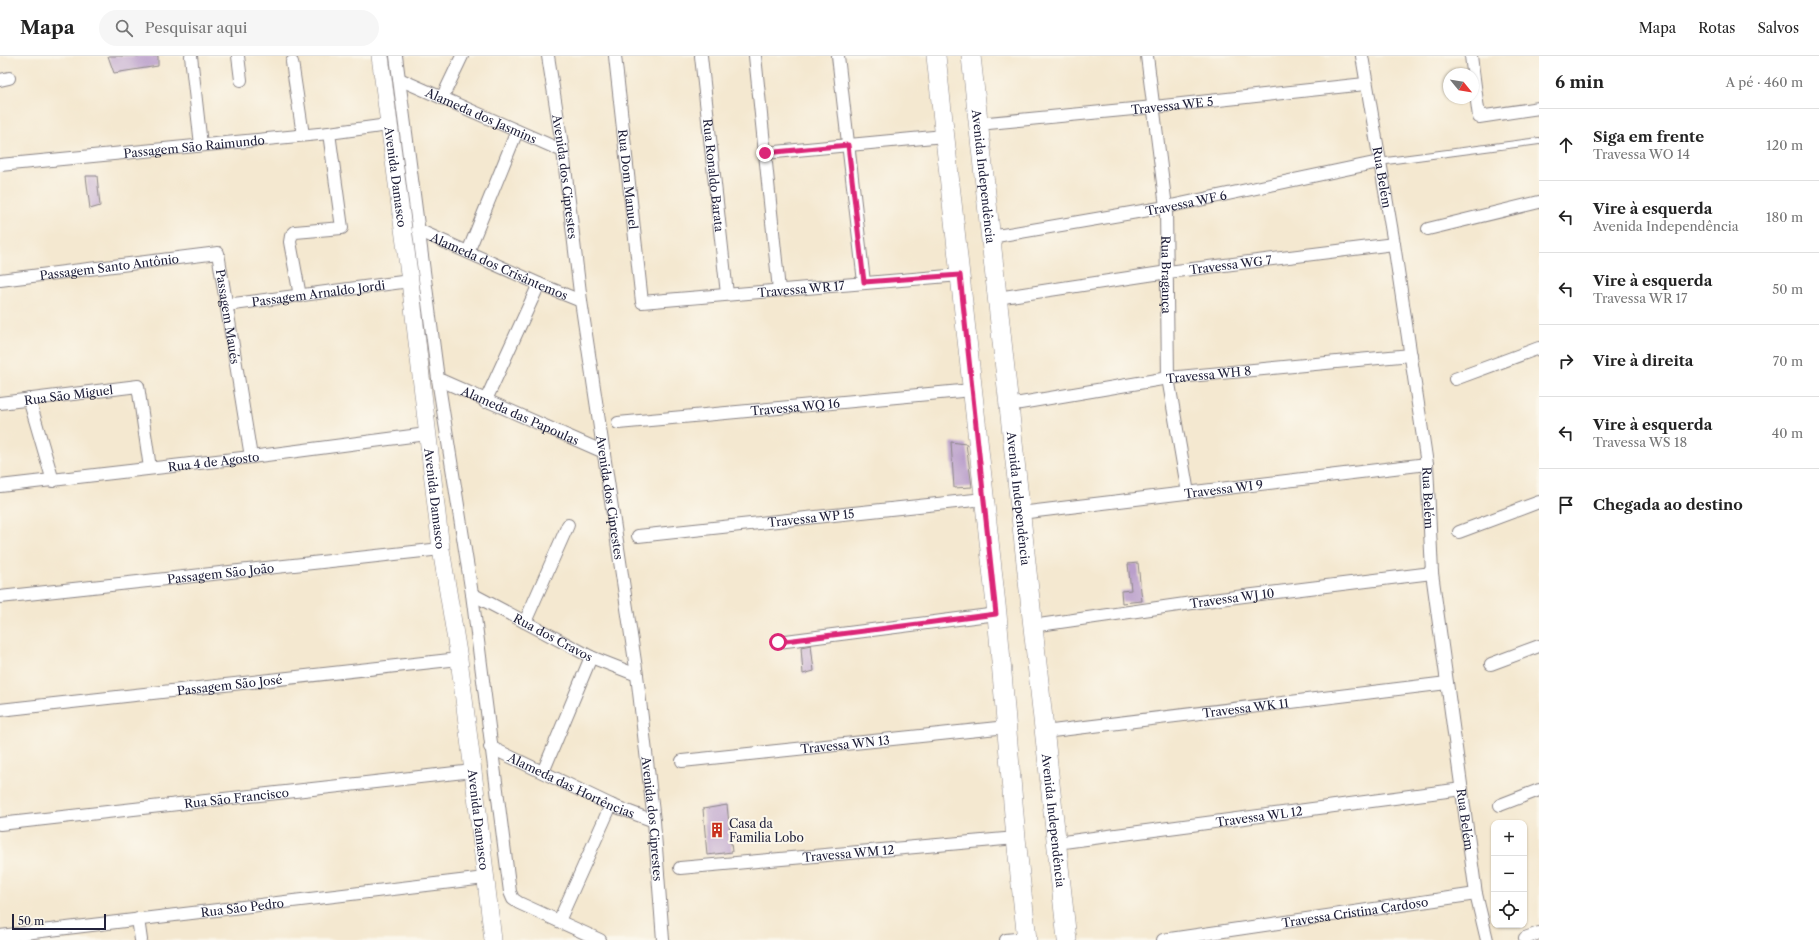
<!DOCTYPE html>
<html lang="pt">
<meta charset="utf-8">
<style>
:root{--surface:#fff;--page:#f6f6f6;--text:#222;--muted:#767676;--line:#e0e0e0}
body{margin:0;font-family:"Libre Caslon Text",serif;background:var(--page);color:var(--text)}
.controls{position:absolute;right:12px;bottom:12px;display:grid;overflow:hidden;border-radius:8px;box-shadow:0 1px 3px #0004}
.controls button{width:36px;height:36px;display:grid;place-items:center;padding:0;border:0;border-bottom:1px solid var(--line);background:var(--surface);color:var(--text);font:20px sans-serif}
.compass{position:absolute;left:1443px;top:12px;width:36px;height:36px;border-radius:50%;background:var(--surface);box-shadow:0 1px 3px #0004;rotate:120deg}
.scale{position:absolute;left:12px;bottom:10px;width:94px;box-sizing:border-box;padding-left:4px;border:2px solid #22223b;border-top:0;font-size:11px;line-height:14px;white-space:nowrap;color:#22223b;-webkit-text-stroke:3px #fbf7ec;paint-order:stroke}
.stop{position:absolute;width:12px;height:12px;margin:-9px;border:3px solid #db2777;border-radius:50%;background:#fff}
.stop.end{background:#db2777;border-color:#fff;box-shadow:0 1px 4px #0008}
.list{margin:0;padding:0;list-style:none}
h2{display:flex;justify-content:space-between;align-items:center;height:52px;margin:0;padding:0 16px;font-size:17px}
h2 small{font-size:13px;font-weight:400;color:var(--muted)}
.list li{display:grid;grid-template-columns:26px 1fr auto;gap:12px;align-items:center;box-sizing:border-box;height:72px;padding:0 16px;border-top:1px solid var(--line)}
.list b{display:block;font-size:15px;white-space:nowrap}
.list p{margin:0;font-size:13px;white-space:nowrap;color:var(--muted)}
.list em{font-size:13px;font-style:normal;color:var(--muted)}
.icon{flex:none;width:22px;height:22px;fill:none;stroke:currentColor;stroke-width:2;stroke-linecap:round;stroke-linejoin:round}
.map{position:relative;flex:none;width:1539px;height:884px;overflow:hidden}
header{display:flex;align-items:center;gap:24px;box-sizing:border-box;height:56px;padding:0 20px;background:var(--surface);border-bottom:1px solid var(--line)}
header strong{font-size:19px}
nav{display:flex;gap:22px;margin-inline-start:auto;font-size:14px}
.search{width:280px;height:36px;background:var(--page);display:flex;align-items:center;gap:10px;box-sizing:border-box;padding:0 14px;border-radius:22px;color:var(--muted);font-size:15px}
main{display:flex}
aside{flex:1;background:var(--surface)}
.map>svg:first-child{display:block}
.building{fill:#ba9fcb}
.lines{fill:none;stroke-linecap:round;stroke-linejoin:round}
.lane-casing{stroke:#8b8586;stroke-width:8}
.street-casing{stroke:#8b8586;stroke-width:14}
.secondary-casing{stroke:#8b8586;stroke-width:18}
.primary-casing{stroke:#8b8586;stroke-width:20}
.lane{stroke:#fff;stroke-width:6}
.street{stroke:#fff;stroke-width:12}
.secondary{stroke:#fff;stroke-width:17}
.primary{stroke:#fff;stroke-width:19}
.route{stroke:#db2777;stroke-width:5}
.labels{text-anchor:middle;dominant-baseline:central;stroke-width:4;stroke-linejoin:round;paint-order:stroke}
.street-label{font-size:12px;fill:#22223b;stroke:#fbf7ec}
.poi-label{font-size:12px;fill:#22223b;stroke:#fbf7ec;text-anchor:start}
</style>
<header>
<strong>Mapa</strong>
<div class="search"><svg class="icon" aria-label="search" viewBox="0 0 24 24"><circle cx="10" cy="10" r="6"/><path d="M15 15l6 6"/></svg>Pesquisar aqui</div>
<nav><a>Mapa</a><a>Rotas</a><a>Salvos</a></nav>
</header>
<main>
<div class="map">
<svg width="1539" height="884" viewBox="0 0 1539 884">
<rect width="100%" height="100%" fill="#fbf7ec"/>
<filter id="ink" filterUnits="userSpaceOnUse"><feTurbulence type="fractalNoise" baseFrequency=".025" numOctaves="2"/><feDisplacementMap in="SourceGraphic" scale="8" xChannelSelector="R" yChannelSelector="G"/><feConvolveMatrix kernelMatrix="1 2 1 2 8 2 1 2 1" color-interpolation-filters="sRGB"/></filter>
<filter id="wash" filterUnits="userSpaceOnUse"><feTurbulence type="fractalNoise" baseFrequency=".012" numOctaves="4" result="noise"/><feDisplacementMap in="SourceGraphic" scale="16" xChannelSelector="R" yChannelSelector="G"/><feGaussianBlur stdDeviation="0.9" result="paint"/><feColorMatrix in="noise" values="0 0 0 0 0 0 0 0 0 0 0 0 0 0 0 0 0 1.4 0 .05"/><feComposite in="paint" operator="in"/></filter>
<g filter="url(#wash)">
<rect width="100%" height="100%" fill="#f4e8d0"/>
<g id="blocks">
<g class="building">
<path d="M108,0H158V10L114,17Z"/>
<path d="M86,120H97L100,150L90,153Z"/>
<path d="M951,386L966,388L972,431L954,432Z"/>
<path d="M1138,507L1142,545L1122,547L1121,535L1131,534L1128,508Z"/>
<path d="M811,589L814,615L803,618L801,591Z"/>
<path d="M727,749L732,796L707,799L703,753Z"/>
</g>
</g>
</g>
<g filter="url(#ink)">
<use href="#blocks" fill-opacity="0" stroke="#8b8586" stroke-width="1"/>
<g class="lines">
<g class="lane-casing">
<path id="lane" d="M1379,106L1539,85"/>
</g>
<g class="street-casing">
<g id="street">
<path d="M191,0L201,89"/>
<path d="M238,0L241,24"/>
<path d="M396,0L438,323L472,538L510,836L513,843L519,847L600,884"/>
<path id="s1" d="M548,0L563,95L581,245L637,619L654,765L663,884"/>
<path id="s2" d="M615,0L642,246L960,219"/>
<path id="s3" d="M701,0L727,238"/>
<path d="M755,0L779,234"/>
<path d="M838,0L864,226"/>
<path id="s4" d="M1147,0L1166,151L1168,322L1188,437"/>
<path id="s5" d="M1362,0L1394,188L1427,408L1432,517L1476,838L1487,884"/>
<path d="M1471,0L1479,61L1539,52"/>
<path d="M292,6L303,79"/>
<path id="s6" d="M399,23L563,95"/>
<path d="M0,24L9,22"/>
<path d="M442,42L462,0"/>
<path id="s7" d="M978,68L1154,51L1365,28"/>
<path d="M765,97L944,80"/>
<path id="s8" d="M0,109L329,77L388,69"/>
<path d="M1428,173L1539,146"/>
<path id="s9" d="M418,174L539,228L581,245"/>
<path id="s10" d="M991,181L1166,151L1379,106"/>
<path d="M468,196L517,75"/>
<path id="s11" d="M0,224L218,197L251,401"/>
<path d="M300,240L290,186L291,180L295,176L342,172L329,77"/>
<path id="s12" d="M997,242L1168,216L1394,188"/>
<path id="s13" d="M226,249L410,225"/>
<path id="s14" d="M438,323L604,396"/>
<path d="M1455,323L1539,292"/>
<path d="M29,343L53,425"/>
<path d="M485,346L539,228"/>
<path id="s15" d="M0,347L138,330L150,412"/>
<path id="s16" d="M1009,349L1168,322L1411,299"/>
<path id="s17" d="M618,367L972,334"/>
<path id="s18" d="M0,430L251,401L427,378"/>
<path id="s19" d="M1020,457L1427,408"/>
<path d="M1459,476L1539,446"/>
<path id="s20" d="M638,480L984,443"/>
<path id="s21" d="M472,538L591,601L637,619"/>
<path id="s22" d="M0,541L441,493"/>
<path d="M525,566L568,469"/>
<path id="s23" d="M1032,570L1220,543L1432,517"/>
<path d="M778,586L997,558"/>
<path d="M1491,608L1539,590"/>
<path id="s24" d="M0,654L459,603"/>
<path id="s25" d="M1044,676L1447,627"/>
<path id="s26" d="M490,691L611,749L654,765"/>
<path id="s27" d="M682,705L1007,671"/>
<path d="M543,716L591,601"/>
<path d="M1500,749L1539,734"/>
<path id="s28" d="M0,768L473,715"/>
<path id="s29" d="M1056,787L1462,733"/>
<path id="s30" d="M680,812L1016,782"/>
<path d="M138,863L141,884"/>
<path d="M559,865L611,749"/>
<path id="s31" d="M0,880L485,822"/>
<path d="M1525,882L1539,877"/>
<path d="M1006,884L1027,882"/>
<path id="s32" d="M1163,884L1476,838"/>
</g>
</g>
<g class="secondary-casing">
<g id="secondary">
<path id="s33" d="M380,0L410,225L441,493L459,603L473,715L493,884"/>
</g>
</g>
<g class="primary-casing">
<g id="primary">
<path d="M936,0L997,558L1016,782L1027,884"/>
<path id="s34" d="M971,0L1067,884"/>
</g>
</g>
<use href="#lane" class="lane"/>
<use href="#street" class="street"/>
<use href="#secondary" class="secondary"/>
<use href="#primary" class="primary"/>
</g>
</g>
<g class="lines" filter="url(#ink)">
<path class="route" d="M765,97L848,89L864,226L960,219L996,558L778,586"/>
</g>
<defs>
<g id="building-bare" transform="scale(1.2)"><path d="M-4-6H4V6H1V3H-1V6H-4ZM-2.5-4.3h1.7v1.8h-1.7ZM.8-4.3h1.7v1.8H.8ZM-2.5-1h1.7V.8h-1.7ZM.8-1h1.7V.8H.8Z" fill="#c8321e" stroke="#fbf7ec" stroke-width="2.5" paint-order="stroke"/></g>
</defs>
<g fill-rule="evenodd">
<use href="#building-bare" x="717" y="774"/>
</g>
<g class="labels">
<g class="street-label">
<text stroke="none"><textPath href="#s7" startOffset="195">Travessa WE 5</textPath></text>
<text stroke="none"><textPath href="#s6" startOffset="90">Alameda dos Jasmins</textPath></text>
<text stroke="none"><textPath href="#s8" startOffset="195">Passagem São Raimundo</textPath></text>
<text stroke="none"><textPath href="#s3" startOffset="120">Rua Ronaldo Barata</textPath></text>
<text stroke="none"><textPath href="#s34" startOffset="121">Avenida Independência</textPath></text>
<text stroke="none"><textPath href="#s33" startOffset="122">Avenida Damasco</textPath></text>
<text stroke="none"><textPath href="#s1" startOffset="122">Avenida dos Ciprestes</textPath></text>
<text stroke="none"><textPath href="#s5" startOffset="123">Rua Belém</textPath></text>
<text stroke="none"><textPath href="#s2" startOffset="124">Rua Dom Manuel</textPath></text>
<text stroke="none"><textPath href="#s10" startOffset="198">Travessa WF 6</textPath></text>
<text stroke="none"><textPath href="#s12" startOffset="236">Travessa WG 7</textPath></text>
<text stroke="none"><textPath href="#s11" startOffset="110">Passagem Santo Antônio</textPath></text>
<text stroke="none"><textPath href="#s9" startOffset="89">Alameda dos Crisântemos</textPath></text>
<text stroke="none"><textPath href="#s4" startOffset="220">Rua Bragança</textPath></text>
<text stroke="none"><textPath href="#s2" startOffset="407">Travessa WR 17</textPath></text>
<text stroke="none"><textPath href="#s13" startOffset="93">Passagem Arnaldo Jordi</textPath></text>
<text stroke="none"><textPath href="#s11" startOffset="284">Passagem Maués</textPath></text>
<text stroke="none"><textPath href="#s16" startOffset="202">Travessa WH 8</textPath></text>
<text stroke="none"><textPath href="#s15" startOffset="69">Rua São Miguel</textPath></text>
<text stroke="none"><textPath href="#s17" startOffset="178">Travessa WQ 16</textPath></text>
<text stroke="none"><textPath href="#s14" startOffset="90">Alameda das Papoulas</textPath></text>
<text stroke="none"><textPath href="#s18" startOffset="215">Rua 4 de Agosto</textPath></text>
<text stroke="none"><textPath href="#s19" startOffset="205">Travessa WI 9</textPath></text>
<text stroke="none"><textPath href="#s1" startOffset="446">Avenida dos Ciprestes</textPath></text>
<text stroke="none"><textPath href="#s33" startOffset="446">Avenida Damasco</textPath></text>
<text stroke="none"><textPath href="#s34" startOffset="445">Avenida Independência</textPath></text>
<text stroke="none"><textPath href="#s5" startOffset="447">Rua Belém</textPath></text>
<text stroke="none"><textPath href="#s20" startOffset="174">Travessa WP 15</textPath></text>
<text stroke="none"><textPath href="#s22" startOffset="222">Passagem São João</textPath></text>
<text stroke="none"><textPath href="#s23" startOffset="202">Travessa WJ 10</textPath></text>
<text stroke="none"><textPath href="#s21" startOffset="92">Rua dos Cravos</textPath></text>
<text stroke="none"><textPath href="#s24" startOffset="231">Passagem São José</textPath></text>
<text stroke="none"><textPath href="#s25" startOffset="203">Travessa WK 11</textPath></text>
<text stroke="none"><textPath href="#s27" startOffset="164">Travessa WN 13</textPath></text>
<text stroke="none"><textPath href="#s26" startOffset="90">Alameda das Hortências</textPath></text>
<text stroke="none"><textPath href="#s28" startOffset="238">Rua São Francisco</textPath></text>
<text stroke="none"><textPath href="#s29" startOffset="205">Travessa WL 12</textPath></text>
<text stroke="none"><textPath href="#s33" startOffset="770">Avenida Damasco</textPath></text>
<text stroke="none"><textPath href="#s1" startOffset="770">Avenida dos Ciprestes</textPath></text>
<text stroke="none"><textPath href="#s5" startOffset="771">Rua Belém</textPath></text>
<text stroke="none"><textPath href="#s34" startOffset="769">Avenida Independência</textPath></text>
<text stroke="none"><textPath href="#s30" startOffset="169">Travessa WM 12</textPath></text>
<text stroke="none"><textPath href="#s31" startOffset="244">Rua São Pedro</textPath></text>
<text stroke="none"><textPath href="#s32" startOffset="194">Travessa Cristina Cardoso</textPath></text>
</g>
<g class="poi-label">
<text x="729" y="767">Casa da<tspan x="729" dy="14">Familia Lobo</tspan></text>
</g>
</g>
</svg>
<div class="controls">
<button>+</button>
<button>−</button>
<button><svg class="icon" aria-label="locate" viewBox="0 0 24 24"><circle cx="12" cy="12" r="6"/><path d="M12 2v4M12 18v4M2 12h4M18 12h4"/></svg></button>
</div>
<svg class="compass" viewBox="-18 -18 36 36"><path d="M0-13l5 13h-10z" fill="#e53935"/><path d="M0 13l5-13h-10z" fill="#767676"/></svg>
<div class="scale">50 m</div>
<div class="stop" style="left:778px;top:586px"></div>
<div class="stop end" style="left:765px;top:97px"></div>
</div>
<aside>
<h2>6 min<small>A pé · 460 m</small></h2>
<ul class="list">
<li><svg class="icon" aria-label="ahead" viewBox="0 0 24 24"><path d="M12 20V5M6 11l6-6 6 6"/></svg><div><b>Siga em frente</b><p>Travessa WO 14</p></div><em>120 m</em></li>
<li><svg class="icon" aria-label="left" viewBox="0 0 24 24"><path d="M17 20v-9H6M10 6l-5 5 5 5"/></svg><div><b>Vire à esquerda</b><p>Avenida Independência</p></div><em>180 m</em></li>
<li><svg class="icon" aria-label="left" viewBox="0 0 24 24"><path d="M17 20v-9H6M10 6l-5 5 5 5"/></svg><div><b>Vire à esquerda</b><p>Travessa WR 17</p></div><em>50 m</em></li>
<li><svg class="icon" aria-label="right" viewBox="0 0 24 24"><path d="M7 20v-9h11M14 6l5 5-5 5"/></svg><div><b>Vire à direita</b></div><em>70 m</em></li>
<li><svg class="icon" aria-label="left" viewBox="0 0 24 24"><path d="M17 20v-9H6M10 6l-5 5 5 5"/></svg><div><b>Vire à esquerda</b><p>Travessa WS 18</p></div><em>40 m</em></li>
<li><svg class="icon" aria-label="arrive" viewBox="0 0 24 24"><path d="M6 21V4h12l-3 4 3 4H6"/></svg><div><b>Chegada ao destino</b></div></li>
</ul>
</aside>
</main>
